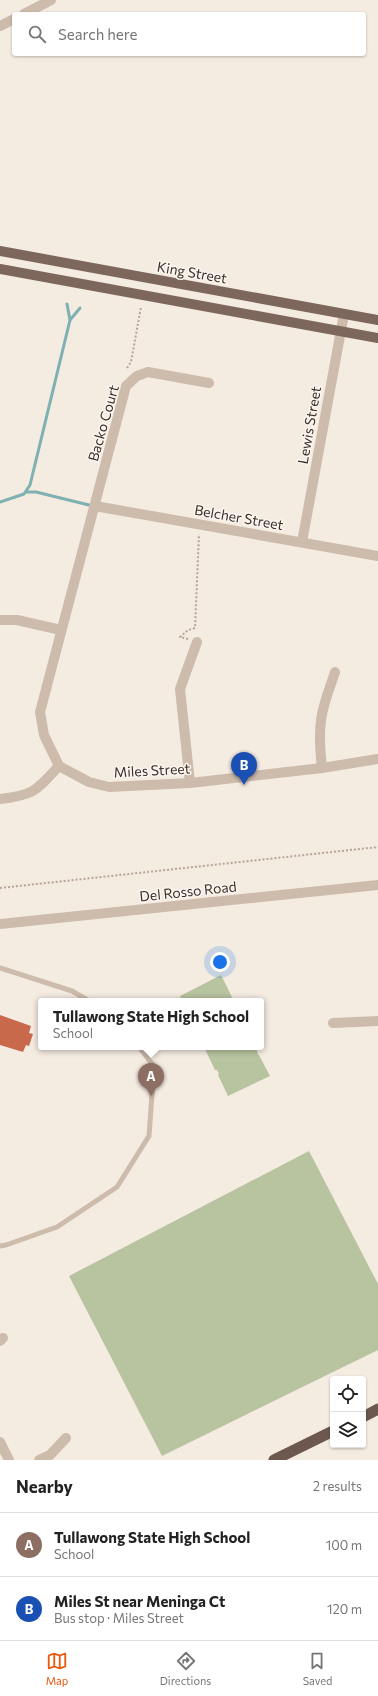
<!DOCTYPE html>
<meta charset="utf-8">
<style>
:root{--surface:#fff;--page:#f6f6f6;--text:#222;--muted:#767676;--line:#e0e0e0;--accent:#ea580c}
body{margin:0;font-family:Commissioner,sans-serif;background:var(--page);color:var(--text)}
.controls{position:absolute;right:12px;bottom:12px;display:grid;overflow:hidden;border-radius:4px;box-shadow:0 1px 3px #0004}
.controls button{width:36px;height:36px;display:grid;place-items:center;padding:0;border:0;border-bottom:1px solid var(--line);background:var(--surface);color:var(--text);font:20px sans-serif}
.you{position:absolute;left:220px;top:962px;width:14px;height:14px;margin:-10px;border:3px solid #fff;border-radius:50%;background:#1a73e8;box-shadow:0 0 0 6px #1a73e833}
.badge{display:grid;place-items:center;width:26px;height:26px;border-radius:50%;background:var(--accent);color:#fff;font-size:13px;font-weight:700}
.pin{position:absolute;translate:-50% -33px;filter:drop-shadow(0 1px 2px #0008)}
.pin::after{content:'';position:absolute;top:21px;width:14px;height:12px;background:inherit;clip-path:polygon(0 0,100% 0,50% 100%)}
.popup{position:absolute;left:38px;top:998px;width:226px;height:52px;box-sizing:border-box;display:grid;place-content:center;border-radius:4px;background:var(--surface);filter:drop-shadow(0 1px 3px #0005);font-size:13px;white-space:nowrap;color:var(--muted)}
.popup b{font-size:15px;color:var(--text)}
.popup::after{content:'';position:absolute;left:50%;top:100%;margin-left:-8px;border:8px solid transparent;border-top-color:var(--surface)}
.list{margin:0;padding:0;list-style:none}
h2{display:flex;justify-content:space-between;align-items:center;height:52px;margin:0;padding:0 16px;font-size:17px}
h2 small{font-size:13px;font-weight:400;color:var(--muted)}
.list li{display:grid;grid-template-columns:26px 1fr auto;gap:12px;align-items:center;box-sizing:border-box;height:64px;padding:0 16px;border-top:1px solid var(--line)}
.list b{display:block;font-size:15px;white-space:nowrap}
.list p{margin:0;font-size:13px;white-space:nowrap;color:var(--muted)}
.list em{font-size:13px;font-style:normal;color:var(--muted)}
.icon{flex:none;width:22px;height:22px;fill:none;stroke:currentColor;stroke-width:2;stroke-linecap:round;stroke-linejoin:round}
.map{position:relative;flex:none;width:378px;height:1460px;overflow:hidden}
.search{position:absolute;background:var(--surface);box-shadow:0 1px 3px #0004;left:12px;right:12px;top:12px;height:44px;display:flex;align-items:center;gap:10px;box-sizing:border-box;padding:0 14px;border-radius:4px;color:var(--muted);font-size:15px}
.sheet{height:180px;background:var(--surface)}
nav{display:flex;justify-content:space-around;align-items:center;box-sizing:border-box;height:56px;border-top:1px solid var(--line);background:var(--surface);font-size:11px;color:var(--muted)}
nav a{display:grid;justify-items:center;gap:2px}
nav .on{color:var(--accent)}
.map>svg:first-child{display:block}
.green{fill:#b8c4a0}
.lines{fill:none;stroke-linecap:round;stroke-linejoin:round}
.stream{stroke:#7fb0b2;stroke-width:3}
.building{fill:#c8694b}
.path{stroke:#b9a596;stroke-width:2;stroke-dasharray:2 2;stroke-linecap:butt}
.service{stroke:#cdbbac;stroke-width:5}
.minor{stroke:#cdbbac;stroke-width:10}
.primary{stroke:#7d675c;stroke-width:10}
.trunk{stroke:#6c584f;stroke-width:11}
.labels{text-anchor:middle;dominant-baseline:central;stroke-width:3;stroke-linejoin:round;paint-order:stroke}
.street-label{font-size:14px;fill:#3b302b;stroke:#fbf5ee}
</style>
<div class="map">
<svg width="378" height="1460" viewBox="0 0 378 1460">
<rect width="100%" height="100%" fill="#f4ebe1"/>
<g class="green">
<path d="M221,975L232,997L231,998L232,1001H182L180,996Z"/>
<path d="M209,1047H256L258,1055H259L270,1076L228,1096L218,1075L219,1074L217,1070H215L205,1049Z"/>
<path d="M309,1151L378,1284V1350L162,1456L69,1276Z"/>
</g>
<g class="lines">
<g class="stream">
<path d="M70,320L80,308"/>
<path d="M26,492H36L93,506"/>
<path d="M0,502L24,494L30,485L70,320L67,304"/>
</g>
</g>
<path class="building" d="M0,1015L31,1026L29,1033L33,1034L29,1046L26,1045L23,1052L0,1045Z"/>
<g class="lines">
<g class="path">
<path d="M127,368L131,362L141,307"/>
<path d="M188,639L180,637L188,630L195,628L199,534"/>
<path d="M0,888L378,847"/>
</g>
<g class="service">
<path d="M0,968L72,991L89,1001"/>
<path d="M0,1246L6,1245L57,1227L117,1187L149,1136L154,1066L139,1047"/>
</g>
<g class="minor">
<path d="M24,14L51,0"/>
<path d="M0,26L14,19"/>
<path d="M209,383L148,372L137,376L126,386L40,712L44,735L59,766L89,782L109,787L190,783L322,768L378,759"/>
<path d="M95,506L378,556"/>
<path d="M302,542L344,314"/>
<path d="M0,620H17L61,630"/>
<path d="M322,768C320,752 319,736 321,720C323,704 330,688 335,672"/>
<path d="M190,783L180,689L197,642"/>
<path d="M0,799C34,795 36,791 59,766"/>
<path d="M0,924L378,885"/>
<path d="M333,1023L378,1021"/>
<path d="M0,1341L3,1338"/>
<path d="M0,1442L9,1460"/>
<path d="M39,1460L50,1455L66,1438"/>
</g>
<g class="primary">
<path d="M0,251L378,320"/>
<path d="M0,269L378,338"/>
</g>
<g class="trunk">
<path d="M363,1417L378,1409"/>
<path d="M274,1460L333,1431"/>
</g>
</g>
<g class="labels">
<g class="street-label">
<text transform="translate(192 272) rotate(10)">King Street</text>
<text transform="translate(103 423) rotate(-74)">Backo Court</text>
<text transform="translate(309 425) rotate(-80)">Lewis Street</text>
<text transform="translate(239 517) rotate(10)">Belcher Street</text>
<text transform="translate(152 770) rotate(-3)">Miles Street</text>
<text transform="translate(188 891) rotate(-6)">Del Rosso Road</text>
</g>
</g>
</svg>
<div class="controls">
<button><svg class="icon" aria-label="locate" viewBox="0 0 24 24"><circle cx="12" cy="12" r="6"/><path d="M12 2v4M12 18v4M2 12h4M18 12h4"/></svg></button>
<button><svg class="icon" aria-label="layers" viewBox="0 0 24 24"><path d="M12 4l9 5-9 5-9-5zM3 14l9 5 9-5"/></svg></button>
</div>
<div class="you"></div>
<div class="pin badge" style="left:151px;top:1096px;background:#8d6e63">A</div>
<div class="popup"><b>Tullawong State High School</b>School</div>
<div class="pin badge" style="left:244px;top:785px;background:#1a4fb4">B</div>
<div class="search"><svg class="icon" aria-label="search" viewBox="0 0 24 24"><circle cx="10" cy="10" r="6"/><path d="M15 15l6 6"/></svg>Search here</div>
</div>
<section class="sheet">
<h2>Nearby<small>2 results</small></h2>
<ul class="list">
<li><span class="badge" style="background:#8d6e63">A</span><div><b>Tullawong State High School</b><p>School</p></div><em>100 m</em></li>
<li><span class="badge" style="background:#1a4fb4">B</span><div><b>Miles St near Meninga Ct</b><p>Bus stop · Miles Street</p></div><em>120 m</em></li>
</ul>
</section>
<nav>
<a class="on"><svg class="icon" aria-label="map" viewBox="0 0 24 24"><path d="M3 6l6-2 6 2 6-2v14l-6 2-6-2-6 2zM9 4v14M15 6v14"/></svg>Map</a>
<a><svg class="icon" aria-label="directions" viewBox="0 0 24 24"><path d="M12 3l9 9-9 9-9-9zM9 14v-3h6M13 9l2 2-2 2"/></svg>Directions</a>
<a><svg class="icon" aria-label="saved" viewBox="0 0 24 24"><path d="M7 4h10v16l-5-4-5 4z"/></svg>Saved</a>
</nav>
